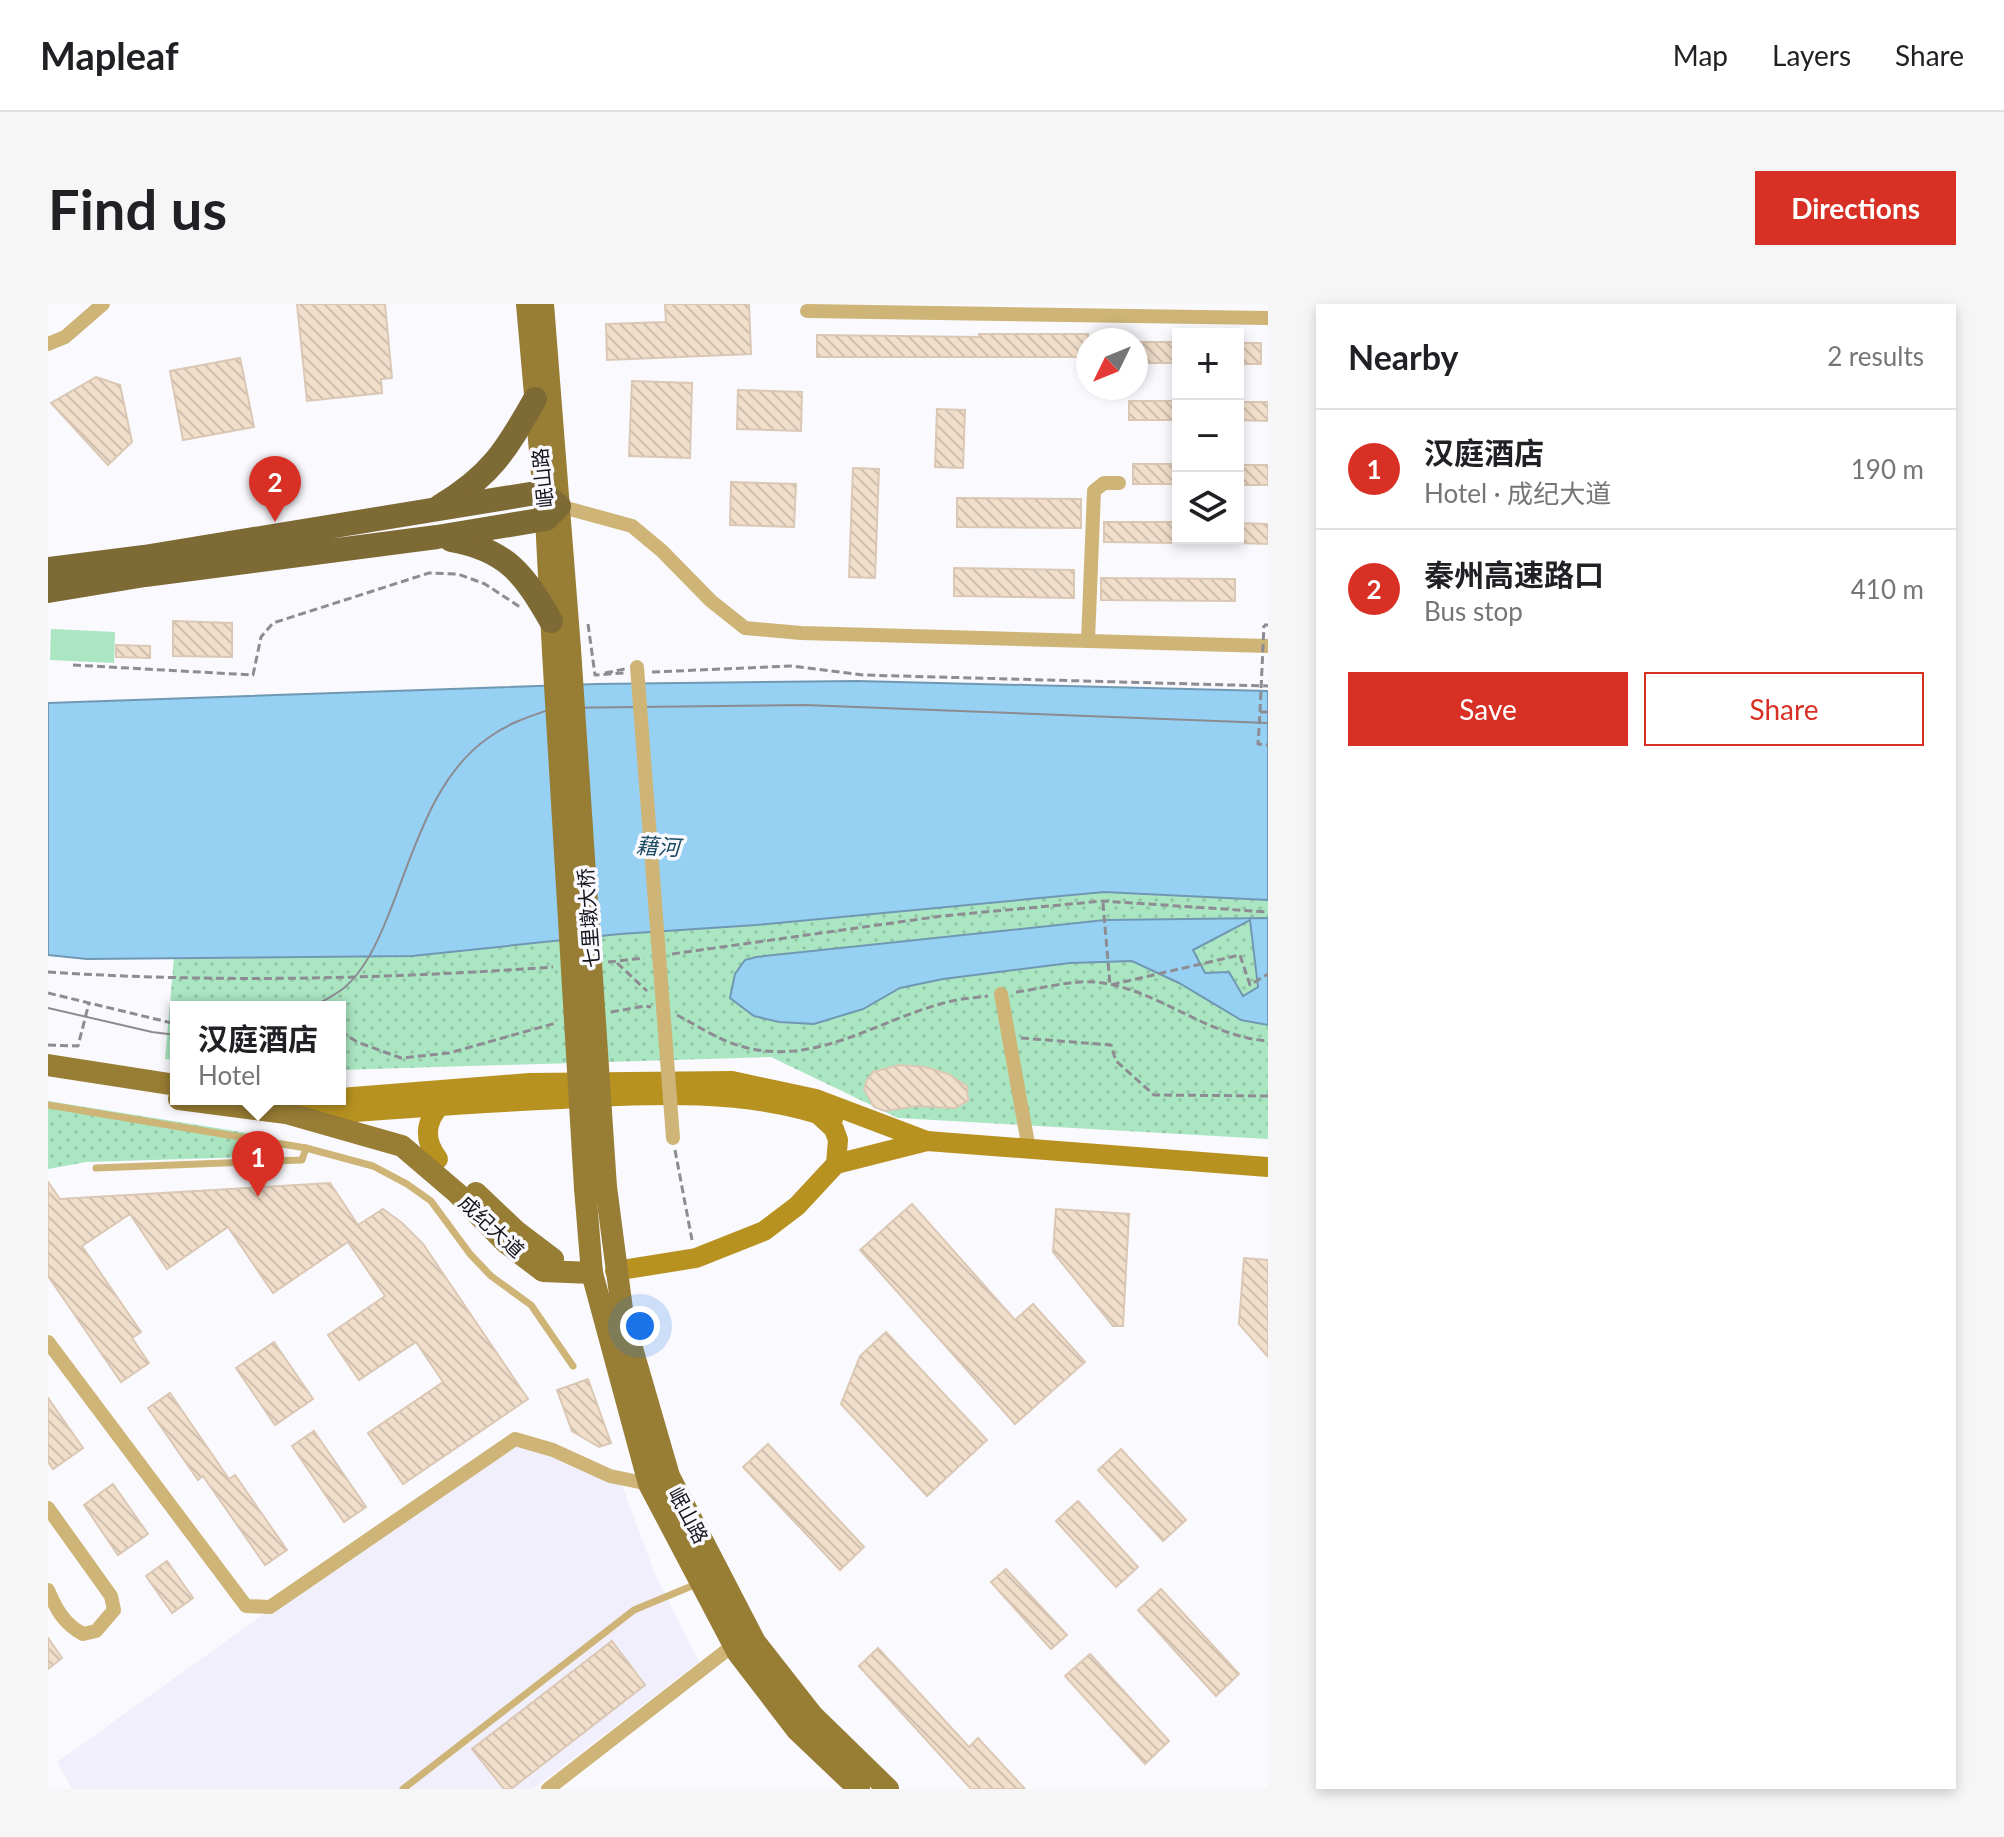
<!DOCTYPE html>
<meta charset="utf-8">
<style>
:root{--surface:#fff;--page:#f6f6f6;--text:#202124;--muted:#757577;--line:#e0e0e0;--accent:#d93025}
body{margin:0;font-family:Lato,"Noto Sans SC",sans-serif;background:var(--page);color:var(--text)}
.controls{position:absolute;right:24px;top:24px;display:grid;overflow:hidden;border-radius:0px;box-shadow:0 4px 12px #0003}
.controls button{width:72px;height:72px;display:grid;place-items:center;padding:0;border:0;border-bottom:2px solid var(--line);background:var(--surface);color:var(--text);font:40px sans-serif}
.compass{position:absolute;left:1028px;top:24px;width:72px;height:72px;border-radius:50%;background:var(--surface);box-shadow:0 4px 12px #0003;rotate:227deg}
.you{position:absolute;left:592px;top:1022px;width:28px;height:28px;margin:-20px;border:6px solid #fff;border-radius:50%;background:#1a73e8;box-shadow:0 0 0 12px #1a73e833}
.badge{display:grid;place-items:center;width:52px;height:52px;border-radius:50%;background:var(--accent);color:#fff;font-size:26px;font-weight:700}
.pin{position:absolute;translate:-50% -66px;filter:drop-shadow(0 2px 4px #0008)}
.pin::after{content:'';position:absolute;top:42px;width:28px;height:24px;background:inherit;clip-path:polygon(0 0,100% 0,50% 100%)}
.popup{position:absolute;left:122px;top:697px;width:176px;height:104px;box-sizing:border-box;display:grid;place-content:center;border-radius:0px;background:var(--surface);filter:drop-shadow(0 2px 6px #0005);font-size:26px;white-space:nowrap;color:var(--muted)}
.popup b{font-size:30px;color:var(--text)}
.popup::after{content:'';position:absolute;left:50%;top:100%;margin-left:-16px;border:16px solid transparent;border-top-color:var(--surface)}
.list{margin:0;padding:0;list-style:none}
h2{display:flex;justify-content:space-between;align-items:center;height:104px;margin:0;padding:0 32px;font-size:34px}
h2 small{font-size:26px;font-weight:400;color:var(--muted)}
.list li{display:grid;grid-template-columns:52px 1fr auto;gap:24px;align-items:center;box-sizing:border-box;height:120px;padding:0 32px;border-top:2px solid var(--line)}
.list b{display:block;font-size:30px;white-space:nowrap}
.list p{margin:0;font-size:26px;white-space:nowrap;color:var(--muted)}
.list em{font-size:26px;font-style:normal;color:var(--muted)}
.actions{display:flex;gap:16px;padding:24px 32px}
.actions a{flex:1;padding:18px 0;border:2px solid var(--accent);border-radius:0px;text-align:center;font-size:28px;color:var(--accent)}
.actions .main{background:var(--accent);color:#fff}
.icon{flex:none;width:44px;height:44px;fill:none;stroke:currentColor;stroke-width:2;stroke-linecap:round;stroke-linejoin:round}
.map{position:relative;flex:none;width:1220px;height:1485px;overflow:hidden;border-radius:0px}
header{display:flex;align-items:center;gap:48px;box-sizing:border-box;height:112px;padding:0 40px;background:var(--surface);border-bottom:2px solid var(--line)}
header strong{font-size:38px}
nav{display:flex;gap:44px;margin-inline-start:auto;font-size:28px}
.intro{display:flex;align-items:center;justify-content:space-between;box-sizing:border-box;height:192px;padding:0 48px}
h1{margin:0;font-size:56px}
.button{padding:20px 36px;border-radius:0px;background:var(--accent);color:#fff;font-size:28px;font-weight:700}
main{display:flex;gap:48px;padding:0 48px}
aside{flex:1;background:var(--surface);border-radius:0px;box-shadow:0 4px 12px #0003}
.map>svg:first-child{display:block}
.built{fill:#f2effc}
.grass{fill:#aae6c2}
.park{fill:url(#park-dots)}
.water{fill:#96d1f4;stroke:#7098b3;stroke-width:2;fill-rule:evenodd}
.building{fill:url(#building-back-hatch);stroke:#dac8b5;stroke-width:2}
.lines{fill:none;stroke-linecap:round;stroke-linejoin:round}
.path{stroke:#8e8c93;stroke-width:3;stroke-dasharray:8 4;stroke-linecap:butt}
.lane{stroke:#ceb577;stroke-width:7}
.street{stroke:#ceb577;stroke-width:14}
.secondary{stroke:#b89221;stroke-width:20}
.primary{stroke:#987d34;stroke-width:22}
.highway{stroke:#7e6a35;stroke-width:24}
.tram{stroke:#8c8b91;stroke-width:2}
.path-bridge{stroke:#8e8c93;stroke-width:3;stroke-dasharray:8 4;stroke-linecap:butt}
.street-bridge{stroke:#ceb577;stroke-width:14}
.primary-bridge{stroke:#987d34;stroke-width:22}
.labels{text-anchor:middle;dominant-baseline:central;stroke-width:7;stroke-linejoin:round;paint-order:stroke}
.street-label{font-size:20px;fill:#16141c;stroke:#faf9fe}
.water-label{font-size:22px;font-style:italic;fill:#1c4a62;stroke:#faf9fe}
</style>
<header>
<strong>Mapleaf</strong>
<nav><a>Map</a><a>Layers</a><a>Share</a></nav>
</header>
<div class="intro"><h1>Find us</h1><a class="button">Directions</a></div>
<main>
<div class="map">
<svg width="1220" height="1485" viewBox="0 0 1220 1485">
<defs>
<pattern id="park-dots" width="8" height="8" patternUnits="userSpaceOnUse" patternTransform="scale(2)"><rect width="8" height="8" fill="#aae6c2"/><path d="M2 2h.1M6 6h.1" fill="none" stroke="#92c4a6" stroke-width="1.8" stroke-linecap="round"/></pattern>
<pattern id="building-back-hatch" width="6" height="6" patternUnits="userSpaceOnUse" patternTransform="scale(2)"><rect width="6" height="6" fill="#f2dfcb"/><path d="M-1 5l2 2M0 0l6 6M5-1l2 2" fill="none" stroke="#cfbeae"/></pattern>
</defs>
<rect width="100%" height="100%" fill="#faf9fe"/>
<path class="built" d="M462,1134L574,1181L607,1270L651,1358L485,1485H24L9,1458Z"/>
<path class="grass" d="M3,325L67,328L66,359L2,356Z"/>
<g class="park">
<path d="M1056,588L1220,596V835L850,814L723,753L292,766V703H128V756L117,755L126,654L364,652L572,630L708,621Z"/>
<path d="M0,797L206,830L204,853L38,858L0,865Z"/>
</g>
<g class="water">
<path d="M809,377L1220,387V596L1056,588L708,621L572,630L364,652L39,655L0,651V399L549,380Z"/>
<path d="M1220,614V721L1193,716L1131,679L1084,657L1022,659L895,675L852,684L815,705L766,720L731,718L706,712L682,694L687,670L697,656L708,653L1057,616ZM1202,616L1210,683L1195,692L1181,668L1157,669L1145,646Z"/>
</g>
<g class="building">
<path d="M249,0H337L344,74L333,75L334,89L259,97Z"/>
<path d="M617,0H701L703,50L559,56L558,20L618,18Z"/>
<path d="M931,30H1040V53H769V31L931,33Z"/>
<rect x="1088" y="38" width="42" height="21"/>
<rect x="1190" y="39" width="23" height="21"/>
<path d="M192,54L206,123L135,136L122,67Z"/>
<path d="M48,73L72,81L84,138L60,161L3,99Z"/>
<path d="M584,77L644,79L642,154L581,152Z"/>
<path d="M690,86L754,88L753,127L689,125Z"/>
<rect x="1081" y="97" width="49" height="19"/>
<path d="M1190,98H1220V117L1190,116Z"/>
<path d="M889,105L917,106L915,164L887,163Z"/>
<rect x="1085" y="160" width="45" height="20"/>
<rect x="1190" y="161" width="30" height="20"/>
<path d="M805,164L831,165L827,274L801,273Z"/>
<path d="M683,178L748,180L746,223L682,221Z"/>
<path d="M909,194L1033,195V224L909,223Z"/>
<path d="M1056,218H1130V239L1056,238Z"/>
<path d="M1190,219L1220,220V240L1190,239Z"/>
<path d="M906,264L1026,266V294L906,292Z"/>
<path d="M1053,274L1187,275V297L1053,296Z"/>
<path d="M125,317L184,319V353L125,352Z"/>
<path d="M68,341L102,342V354L68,353Z"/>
<path d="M851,761L877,763L900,770L919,782L920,797L907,804L868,802L837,807L826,803L816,785L819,776L825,768Z"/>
<path d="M0,878L12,895L282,879L310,921L335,905L354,919L375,940L480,1095L355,1180L320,1129L395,1078L368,1038L311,1076L280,1031L337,992L300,938L225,989L180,923L119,965L82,910L34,942L93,1028L84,1034L101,1059L73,1078L0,972Z"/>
<path d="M864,900L967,1016L985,1000L1037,1058L967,1120L812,946Z"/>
<path d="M1008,905L1081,910L1075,1022H1065L1005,948Z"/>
<path d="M1196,954L1220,956V1053L1191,1020Z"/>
<path d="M838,1028L939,1136L879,1192L793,1100L812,1052Z"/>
<path d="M226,1038L265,1095L227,1121L188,1064Z"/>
<path d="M540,1075L563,1139L551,1143L524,1127L509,1086Z"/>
<path d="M122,1089L181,1175L187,1171L239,1246L217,1261L155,1172L150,1176L100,1104Z"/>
<path d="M0,1094L35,1144L5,1165L0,1158Z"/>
<path d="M266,1127L318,1203L296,1218L244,1142Z"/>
<path d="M720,1140L816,1243L792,1266L695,1163Z"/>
<path d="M1073,1145L1138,1216L1115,1237L1050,1166Z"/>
<path d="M65,1180L100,1230L70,1251L36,1201Z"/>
<path d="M1030,1197L1090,1263L1068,1283L1008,1217Z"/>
<path d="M119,1257L145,1294L124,1309L98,1272Z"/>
<path d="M958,1265L1019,1331L1003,1345L943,1278Z"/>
<path d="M1113,1285L1191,1370L1168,1392L1090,1306Z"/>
<path d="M0,1334L14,1354L0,1365Z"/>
<path d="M564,1337L597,1381L463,1485H456L424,1445Z"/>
<path d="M830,1344L921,1443L930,1434L977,1485H923L811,1362Z"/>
<path d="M1042,1350L1121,1437L1097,1460L1017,1372Z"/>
</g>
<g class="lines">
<g class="path">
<path d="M540,320L547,371L576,369"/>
<path d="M1216,321H1220"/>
<path d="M25,361L205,371L213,333L225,319L381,269L410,270L437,280L472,303"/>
<path d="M604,368L744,362L815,371L1220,382"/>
<path d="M557,369L577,365"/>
<path d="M1220,408H1212L1210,440L1220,441"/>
<path d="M1055,599L1062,681L1192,651L1202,681L1220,670"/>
<path d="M624,650L894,612L1055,597L1220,608"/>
<path d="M560,658L596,654"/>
<path d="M569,659L599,687"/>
<path d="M0,668C168,679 336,675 505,663"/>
<path d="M968,688C991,685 1024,676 1047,678C1110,684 1156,732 1220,737"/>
<path d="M0,689L128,720"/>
<path d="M563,708L597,702L603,703"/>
<path d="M629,711C650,722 672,737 696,743C771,763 833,713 904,697C916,694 928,694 940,692"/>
<path d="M292,727L309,738L353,754L401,749L508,719"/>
<path d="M973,734L1063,741L1068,757L1106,791L1220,792"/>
<path d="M0,741L30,742L41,699"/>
<path d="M627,846L644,936"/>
</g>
<g class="lane">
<path d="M0,801L258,844L325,862L359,880L383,897L422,950L443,972L483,1001L525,1062"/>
<path d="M48,864L254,856L258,844"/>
<path d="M355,1485L586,1306L651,1279"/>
</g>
<g class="street">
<path d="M759,7L1220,14"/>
<path d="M0,40L17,33L55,0"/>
<path d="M511,202L584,222L614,247L663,297L697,324L753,329L1220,342"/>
<path d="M1040,337L1046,187L1056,179H1071"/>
<path d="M953,690L981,845"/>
<path d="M0,1038L198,1302L222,1303L467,1135L505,1146L562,1172L601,1180L605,1179"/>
<path d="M0,1204L63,1292L66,1306L48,1327L35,1330C16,1320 8,1305 0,1286"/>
<path d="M500,1485L692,1336"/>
</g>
<g class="secondary">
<path d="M292,794L481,779L684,777L768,795L879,837L1220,863"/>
<path d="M241,798L278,795"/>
<path d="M256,812C342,805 427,799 513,795C602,790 699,784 785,815"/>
<path d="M390,855C376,837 376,818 393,801"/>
<path d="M788,860L879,837"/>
<path d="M567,967L648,954L716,927L749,902L788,860L790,836L786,825L771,811"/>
</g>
<g class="primary">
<path d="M479,0L498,215L505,348"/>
<path d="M495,0L522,345"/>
<path d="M0,761L128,781"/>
<path d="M131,795L238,809L354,842L409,889L457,938L495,967L544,969"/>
<path d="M558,883L575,1013L621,1172L707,1338L765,1412L840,1485"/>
<path d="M537,884L544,969L601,1180L690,1349L749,1426L811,1485"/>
<path d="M428,889L468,927L505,955"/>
</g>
<g class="highway">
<path d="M392,202C443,172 459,145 487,95"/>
<path d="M403,236C459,246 476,270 503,317"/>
<path d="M0,265L96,253L494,188L511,202L498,215L389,233L97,271L0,287"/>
</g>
<g class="tram">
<path d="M265,703C275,697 287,691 296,684C317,666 330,637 340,612C365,551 384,473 440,434C460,419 483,412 506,404L757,401L1220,419"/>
<path d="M0,704L104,728L128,731"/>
</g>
<path class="path-bridge" d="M1212,408L1216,321"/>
<path class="street-bridge" d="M589,363L625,834"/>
<g class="primary-bridge">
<path d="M522,345L558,883"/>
<path d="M505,348L537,884"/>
</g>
</g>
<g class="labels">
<g class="street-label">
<text transform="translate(494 174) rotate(-96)">岷山路</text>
<text transform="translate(540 614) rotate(-94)">七里墩大桥</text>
<text transform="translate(444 922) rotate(43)">成纪大道</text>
<text transform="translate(641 1211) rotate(62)">岷山路</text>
</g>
<g class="water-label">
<text transform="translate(610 542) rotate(3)">藉河</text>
</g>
</g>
</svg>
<div class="controls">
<button>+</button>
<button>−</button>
<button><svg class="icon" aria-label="layers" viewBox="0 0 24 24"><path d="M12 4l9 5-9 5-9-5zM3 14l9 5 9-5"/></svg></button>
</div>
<svg class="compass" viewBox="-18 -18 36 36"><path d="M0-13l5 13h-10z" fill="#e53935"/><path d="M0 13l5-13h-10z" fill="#757577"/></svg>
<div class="you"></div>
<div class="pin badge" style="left:210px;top:893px">1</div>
<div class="popup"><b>汉庭酒店</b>Hotel</div>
<div class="pin badge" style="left:227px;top:218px">2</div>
</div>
<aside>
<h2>Nearby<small>2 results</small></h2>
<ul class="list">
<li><span class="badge">1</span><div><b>汉庭酒店</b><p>Hotel · 成纪大道</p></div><em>190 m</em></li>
<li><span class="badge">2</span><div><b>秦州高速路口</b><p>Bus stop</p></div><em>410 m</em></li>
</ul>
<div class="actions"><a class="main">Save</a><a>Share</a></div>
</aside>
</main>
